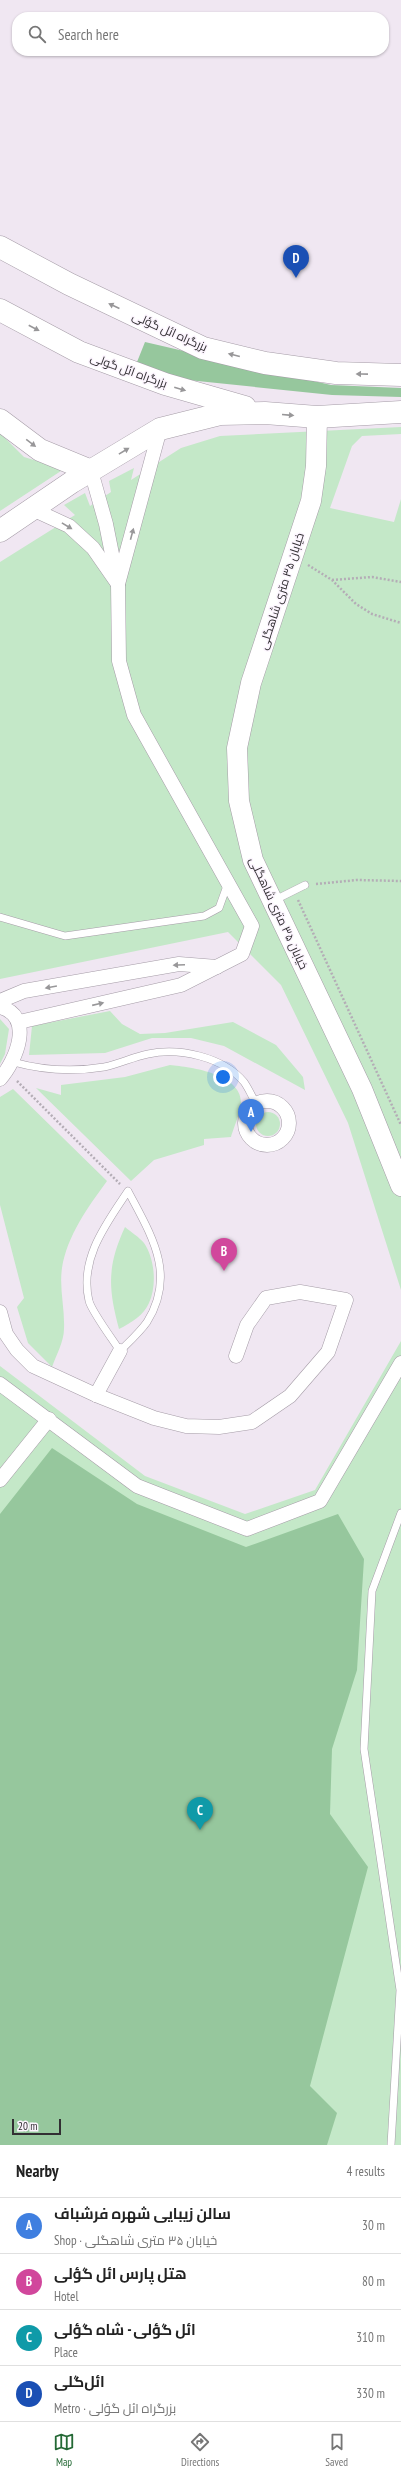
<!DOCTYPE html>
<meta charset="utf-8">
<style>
:root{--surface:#fff;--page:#f2f2f2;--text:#222;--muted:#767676;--line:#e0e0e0;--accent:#246935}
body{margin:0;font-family:"PT Sans Narrow",Cairo,sans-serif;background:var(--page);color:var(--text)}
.scale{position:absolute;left:12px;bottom:10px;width:49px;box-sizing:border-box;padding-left:4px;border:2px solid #322f33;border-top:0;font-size:11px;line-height:14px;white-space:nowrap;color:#322f33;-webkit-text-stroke:3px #fcf5fe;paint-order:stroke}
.you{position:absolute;left:223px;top:1077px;width:14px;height:14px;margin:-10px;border:3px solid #fff;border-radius:50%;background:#1a73e8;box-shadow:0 0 0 6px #1a73e833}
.badge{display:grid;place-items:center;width:26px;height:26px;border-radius:50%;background:var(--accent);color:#fff;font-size:13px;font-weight:700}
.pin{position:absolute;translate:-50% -33px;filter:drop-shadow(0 1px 2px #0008)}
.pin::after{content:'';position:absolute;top:21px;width:14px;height:12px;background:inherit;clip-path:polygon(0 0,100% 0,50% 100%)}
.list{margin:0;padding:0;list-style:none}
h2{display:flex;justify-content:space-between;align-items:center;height:52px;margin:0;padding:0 16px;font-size:17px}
h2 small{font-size:13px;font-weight:400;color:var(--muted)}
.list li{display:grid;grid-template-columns:26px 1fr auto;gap:12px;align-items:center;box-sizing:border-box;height:56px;padding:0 16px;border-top:1px solid var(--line)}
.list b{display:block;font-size:15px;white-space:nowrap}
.list p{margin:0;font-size:13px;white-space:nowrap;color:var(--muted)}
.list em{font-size:13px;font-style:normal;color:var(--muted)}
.icon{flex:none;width:22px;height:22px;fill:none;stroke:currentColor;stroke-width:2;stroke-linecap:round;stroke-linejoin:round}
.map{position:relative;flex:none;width:401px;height:2145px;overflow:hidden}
.search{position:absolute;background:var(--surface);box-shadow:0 1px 3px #0004;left:12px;right:12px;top:12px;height:44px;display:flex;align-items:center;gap:10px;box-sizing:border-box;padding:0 14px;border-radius:16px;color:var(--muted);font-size:15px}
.sheet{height:276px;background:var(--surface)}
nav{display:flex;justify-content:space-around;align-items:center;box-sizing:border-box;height:56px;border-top:1px solid var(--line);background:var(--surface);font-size:11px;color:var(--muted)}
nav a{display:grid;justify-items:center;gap:2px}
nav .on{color:var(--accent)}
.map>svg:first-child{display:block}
.green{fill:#c4e8c8}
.forest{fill:#96c79d}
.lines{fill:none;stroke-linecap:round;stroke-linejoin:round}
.lane-casing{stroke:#a59ca7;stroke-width:8}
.street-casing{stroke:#a59ca7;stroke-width:15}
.secondary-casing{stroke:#a59ca7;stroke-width:21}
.highway-casing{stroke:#a59ca7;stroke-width:23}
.path{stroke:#b4adb6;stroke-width:2.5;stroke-dasharray:2 2;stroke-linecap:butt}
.lane{stroke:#fff;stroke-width:7}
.street{stroke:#fff;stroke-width:14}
.secondary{stroke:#fff;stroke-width:20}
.highway{stroke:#fff;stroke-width:22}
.oneway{fill:#989799}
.labels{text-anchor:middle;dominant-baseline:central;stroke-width:3;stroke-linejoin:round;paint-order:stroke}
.street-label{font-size:12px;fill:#322f33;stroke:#fcf5fe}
</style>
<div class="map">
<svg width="401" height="2145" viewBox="0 0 401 2145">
<rect width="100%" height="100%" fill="#f0e7f2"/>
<g class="green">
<path d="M401,427V434L362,436L352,446L330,508L394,522L401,499V1290L348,1123L281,985L228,932L0,979V562L75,515L64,505L85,493L90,506L111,492L109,481L134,468L131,480L181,448L220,436Z"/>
<path d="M0,433L24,457L64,469L0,511Z"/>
<path d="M110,1011L122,1024L140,1034L165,1033L233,1022L276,1045L303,1077L305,1090L224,1046L191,1038H152L105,1053L29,1055L32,1026Z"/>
<path d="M0,1019L9,1029L5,1054L0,1064Z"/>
<path d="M170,1065C191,1067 244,1074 241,1105C241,1110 233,1130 231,1137L204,1139V1145L154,1160L131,1181L36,1088L61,1095V1085L125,1077Z"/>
<path d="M13,1089L107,1181C88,1207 67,1236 62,1268C59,1288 65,1309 64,1329C64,1341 56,1356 52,1367L28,1343L17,1307L24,1298L0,1205V1097Z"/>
<circle cx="268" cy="1124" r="12"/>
<path d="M125,1227C131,1232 139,1237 144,1243C155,1259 157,1286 149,1303C144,1315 131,1323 119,1329C108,1288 107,1266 125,1227Z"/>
<path d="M401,1341V2145H0V1366L145,1476L245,1514L315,1490Z"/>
</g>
<g class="forest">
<path d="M145,342L331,385L401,388V397L332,395L178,379L137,362Z"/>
<path d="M52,1448L137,1504L246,1547L338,1514L364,1559L357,1670L332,1749L330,1814L368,1867L310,2086L337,2113L327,2145H0V1514Z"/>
</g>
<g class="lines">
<g class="lane-casing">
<g id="lane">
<path d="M273,901L305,885"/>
<path d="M0,917L65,936L204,916L219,908L228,883"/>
<path d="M13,1062C42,1070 74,1072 104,1067C119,1064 133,1057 148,1054C179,1047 223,1057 244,1082C249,1089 252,1097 256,1103"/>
<path d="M128,1191C151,1235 177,1274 147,1322C140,1332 129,1342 120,1351C113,1340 92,1312 89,1301C79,1259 106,1224 128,1191Z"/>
<path d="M391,2145L400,1990L364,1749L372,1591L401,1513"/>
</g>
</g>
<g class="street-casing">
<g id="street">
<path d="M32,509L69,526L93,548L118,584L160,429"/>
<path d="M0,1001L24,991L179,964L217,967"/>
<path d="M0,1007C35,1016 16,1061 0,1079"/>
<path d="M19,1022L181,985L242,954L252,926L134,715L119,661L118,584L106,524L91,471"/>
<circle cx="267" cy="1123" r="22"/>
<path d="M0,1312L6,1334L17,1350L33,1366L96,1395L154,1418L186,1426L219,1427L252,1422L290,1396L328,1352L346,1300L300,1292L266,1298L247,1325L236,1356"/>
<path d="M0,1384L137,1486L247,1529L320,1501L401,1363"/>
<path d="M96,1395L120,1351"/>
<path d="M0,1480L49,1419"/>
</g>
</g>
<g class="secondary-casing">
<path id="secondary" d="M317,417L316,466L311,501L251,683L237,748L239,801L253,860L362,1089L401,1186"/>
</g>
<g class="highway-casing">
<g id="highway">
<path d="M0,247L69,284L203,348L265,363L336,373L401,375"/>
<path d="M0,310L79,352L165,384L245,407"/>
<path d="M0,420L40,450L91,471"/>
<path d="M0,531L72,482L160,429L220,414L265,413L317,417L401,412"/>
</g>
</g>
<g class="path">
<path d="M308,565L332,580L356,604L372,614L401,623"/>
<path d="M332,580L372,577L401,582"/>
<path d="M316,884L357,880L401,881"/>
<path d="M298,900L401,1125"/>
<path d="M17,1081L120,1184"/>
</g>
<use href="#lane" class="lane"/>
<use href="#street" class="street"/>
<use href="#secondary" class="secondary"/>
<use href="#highway" class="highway"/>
</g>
<defs><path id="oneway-solid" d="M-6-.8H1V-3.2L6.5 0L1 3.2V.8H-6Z"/></defs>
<g class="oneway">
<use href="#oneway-solid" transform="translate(114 306) rotate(-155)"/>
<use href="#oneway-solid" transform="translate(34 328) rotate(28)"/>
<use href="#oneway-solid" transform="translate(234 355) rotate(-166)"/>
<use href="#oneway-solid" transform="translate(362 374) rotate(-179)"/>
<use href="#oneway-solid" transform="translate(180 389) rotate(16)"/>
<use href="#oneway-solid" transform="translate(288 415) rotate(5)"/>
<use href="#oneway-solid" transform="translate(31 443) rotate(37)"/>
<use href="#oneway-solid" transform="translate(124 451) rotate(-31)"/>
<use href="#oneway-solid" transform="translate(67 526) rotate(31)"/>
<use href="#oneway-solid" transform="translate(132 534) rotate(-75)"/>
<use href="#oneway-solid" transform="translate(179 965) rotate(177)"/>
<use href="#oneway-solid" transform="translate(51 987) rotate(170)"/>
<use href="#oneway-solid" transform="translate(98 1004) rotate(-13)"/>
</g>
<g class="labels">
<g class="street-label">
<text transform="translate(170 331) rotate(24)">بزرگراه ائل گؤلی</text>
<text transform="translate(129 370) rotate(20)">بزرگراه ائل گولی</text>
<text transform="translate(281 591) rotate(-72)">خیابان ۳۵ متری شاهگلی</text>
<text transform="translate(279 913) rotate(65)">خیابان ۳۵ متری شاهگلی</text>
</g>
</g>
</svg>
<div class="scale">20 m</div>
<div class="you"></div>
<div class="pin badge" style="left:251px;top:1132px;background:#3f7fe0">A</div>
<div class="pin badge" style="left:224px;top:1271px;background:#d1479c">B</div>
<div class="pin badge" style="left:200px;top:1830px;background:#0f9aa8">C</div>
<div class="pin badge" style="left:296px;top:278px;background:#1a4fb4">D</div>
<div class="search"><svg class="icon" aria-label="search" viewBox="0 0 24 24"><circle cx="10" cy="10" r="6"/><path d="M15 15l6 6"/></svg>Search here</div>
</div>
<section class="sheet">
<h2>Nearby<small>4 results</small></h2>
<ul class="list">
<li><span class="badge" style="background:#3f7fe0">A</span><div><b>سالن زیبایی شهره فرشباف</b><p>Shop · خیابان ۳۵ متری شاهگلی</p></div><em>30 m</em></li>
<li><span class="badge" style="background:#d1479c">B</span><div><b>هتل پارس ائل گؤلی</b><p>Hotel</p></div><em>80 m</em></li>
<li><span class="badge" style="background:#0f9aa8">C</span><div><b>ائل گؤلی - شاه گؤلی</b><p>Place</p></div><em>310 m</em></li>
<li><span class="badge" style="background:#1a4fb4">D</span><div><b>ائل‌گلی</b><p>Metro · بزرگراه ائل گؤلی</p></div><em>330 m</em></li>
</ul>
</section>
<nav>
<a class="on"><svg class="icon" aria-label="map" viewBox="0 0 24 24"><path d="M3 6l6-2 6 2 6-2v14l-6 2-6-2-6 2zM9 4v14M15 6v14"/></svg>Map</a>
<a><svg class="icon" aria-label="directions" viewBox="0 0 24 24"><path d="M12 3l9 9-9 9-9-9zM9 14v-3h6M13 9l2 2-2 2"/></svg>Directions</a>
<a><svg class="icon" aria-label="saved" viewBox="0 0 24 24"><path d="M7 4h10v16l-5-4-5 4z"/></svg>Saved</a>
</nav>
